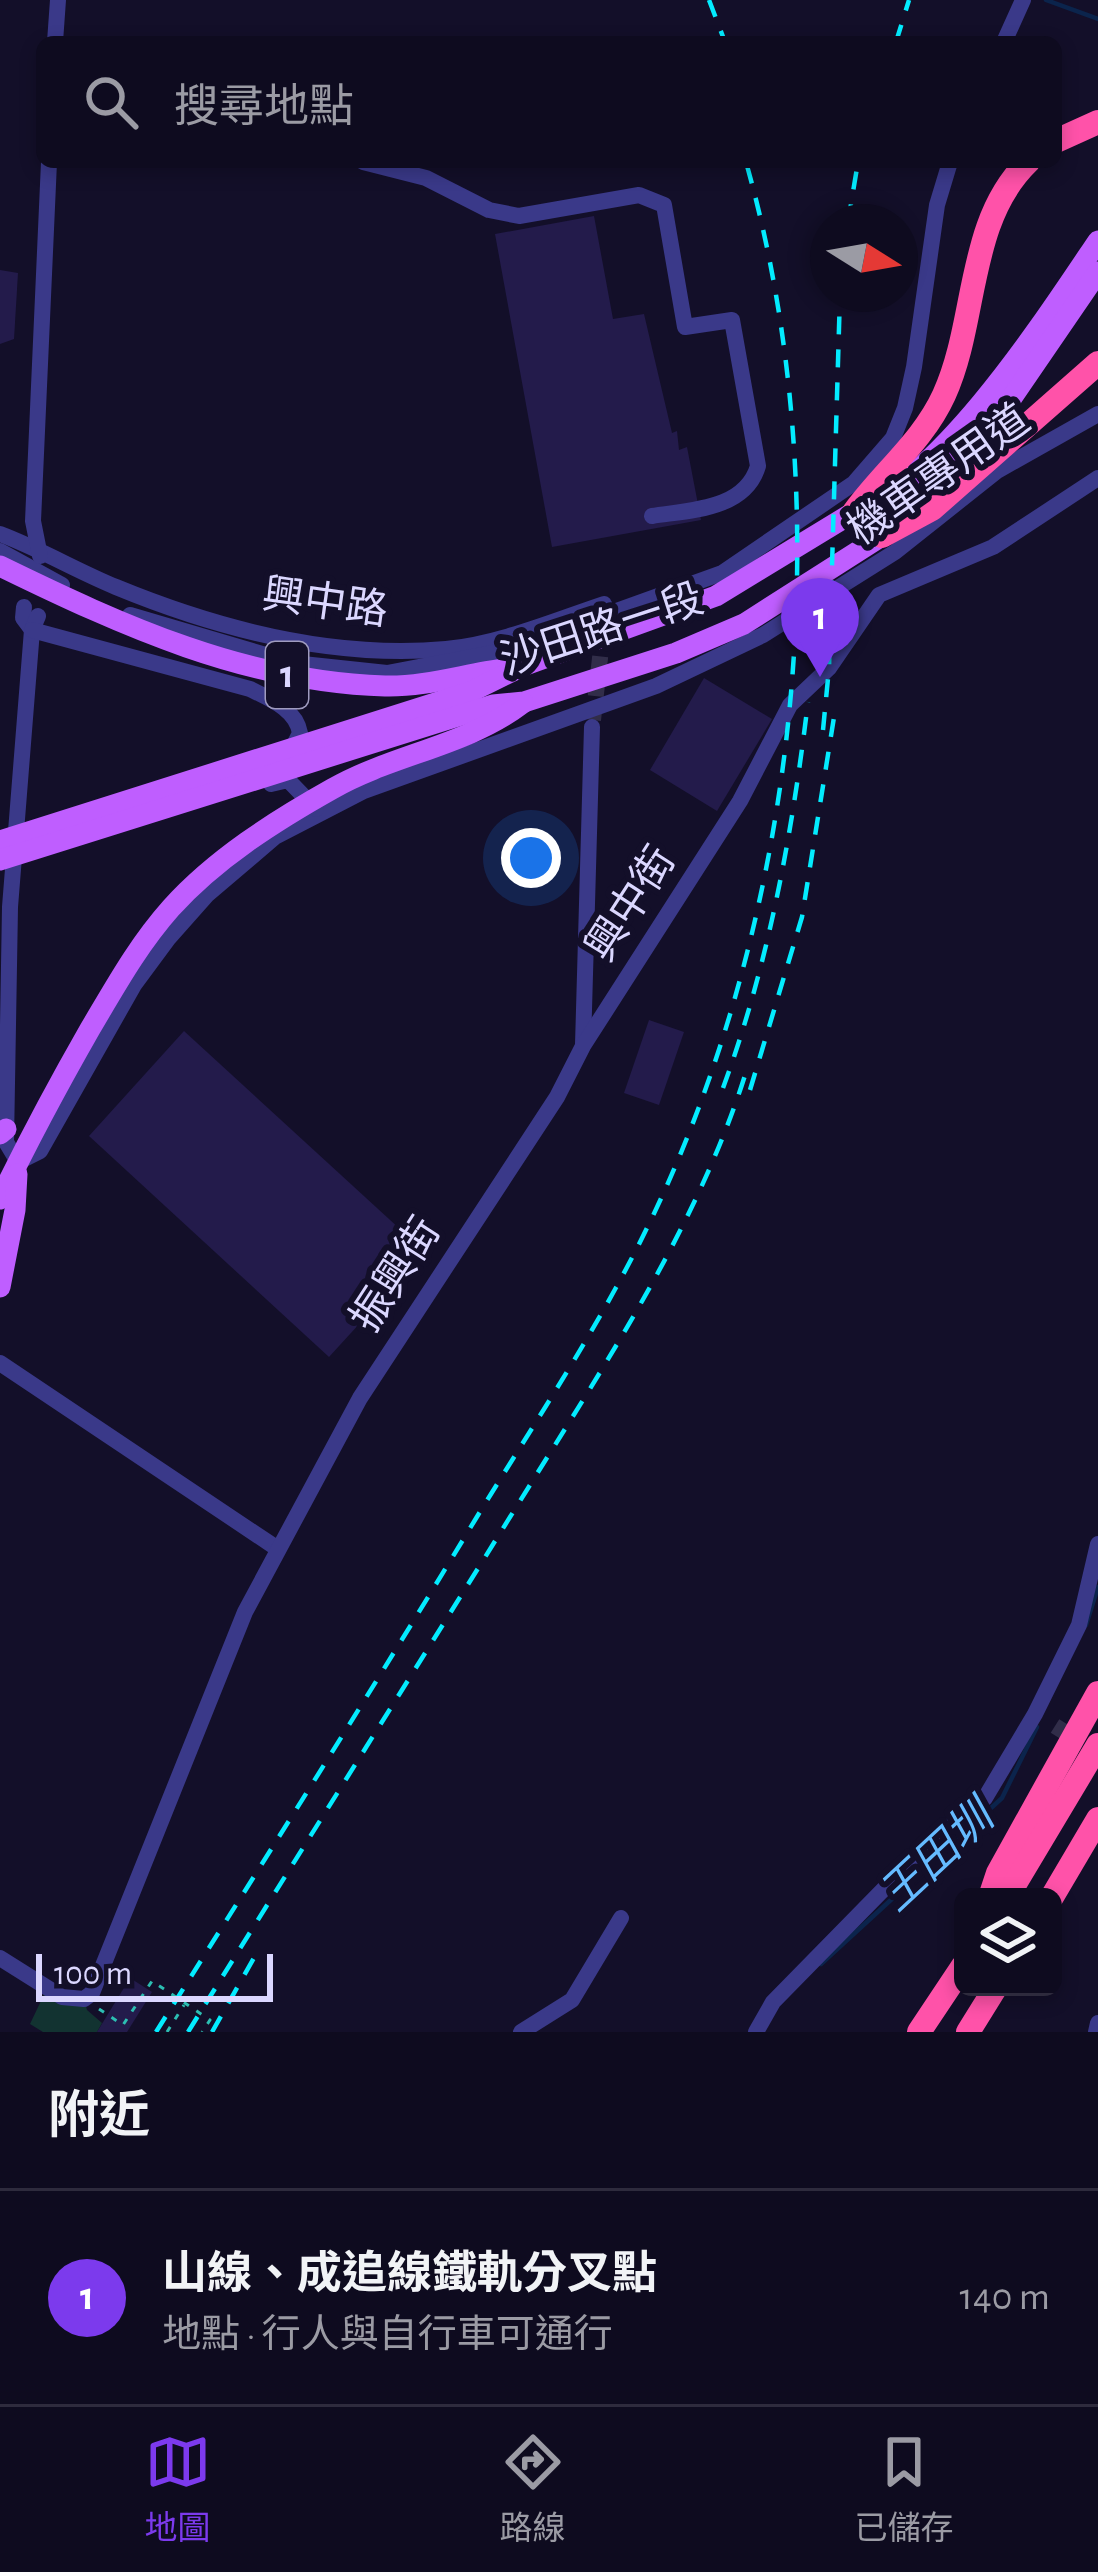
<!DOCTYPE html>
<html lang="zh-TW">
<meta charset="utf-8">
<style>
:root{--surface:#0e0b1f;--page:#1c192c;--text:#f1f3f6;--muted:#9b9ba4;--line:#2e2b3d;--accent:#7c3aed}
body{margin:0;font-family:"Alegreya Sans","Noto Sans TC",sans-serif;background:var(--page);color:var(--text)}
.controls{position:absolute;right:36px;bottom:36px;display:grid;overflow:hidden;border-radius:18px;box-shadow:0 6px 18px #0003}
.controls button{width:108px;height:108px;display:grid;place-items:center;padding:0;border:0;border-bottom:3px solid var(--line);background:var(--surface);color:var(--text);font:60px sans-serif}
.compass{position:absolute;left:810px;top:204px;width:108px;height:108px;border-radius:50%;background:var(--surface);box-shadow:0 6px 18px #0003;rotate:101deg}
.scale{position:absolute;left:36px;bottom:30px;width:237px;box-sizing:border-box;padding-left:12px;border:6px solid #dbd7ff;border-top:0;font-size:33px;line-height:42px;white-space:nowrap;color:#dbd7ff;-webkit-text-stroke:9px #130f29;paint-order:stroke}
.you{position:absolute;left:531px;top:858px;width:42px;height:42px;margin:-30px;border:9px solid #fff;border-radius:50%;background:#1a73e8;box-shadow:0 0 0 18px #1a73e833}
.badge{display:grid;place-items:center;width:78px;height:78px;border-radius:50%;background:var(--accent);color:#fff;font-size:39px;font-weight:700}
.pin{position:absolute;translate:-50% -99px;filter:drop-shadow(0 3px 6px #0008)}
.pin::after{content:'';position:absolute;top:63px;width:42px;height:36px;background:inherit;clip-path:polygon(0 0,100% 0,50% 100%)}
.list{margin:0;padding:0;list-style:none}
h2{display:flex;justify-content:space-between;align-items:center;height:156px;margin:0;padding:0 48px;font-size:51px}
h2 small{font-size:39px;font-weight:400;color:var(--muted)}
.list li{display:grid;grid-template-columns:78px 1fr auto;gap:36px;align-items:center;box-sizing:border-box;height:216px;padding:0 48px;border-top:3px solid var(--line)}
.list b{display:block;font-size:45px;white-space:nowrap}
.list p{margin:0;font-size:39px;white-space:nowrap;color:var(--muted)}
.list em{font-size:39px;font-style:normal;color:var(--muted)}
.icon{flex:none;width:66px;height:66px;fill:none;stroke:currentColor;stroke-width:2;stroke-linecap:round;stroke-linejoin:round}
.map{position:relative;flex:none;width:1098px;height:2032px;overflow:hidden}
.search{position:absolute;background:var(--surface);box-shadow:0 6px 18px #0003;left:36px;right:36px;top:36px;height:132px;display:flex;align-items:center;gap:30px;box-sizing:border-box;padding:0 42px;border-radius:18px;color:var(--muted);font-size:45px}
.sheet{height:372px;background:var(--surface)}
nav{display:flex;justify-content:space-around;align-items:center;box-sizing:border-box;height:168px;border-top:3px solid var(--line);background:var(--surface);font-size:33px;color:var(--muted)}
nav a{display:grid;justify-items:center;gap:6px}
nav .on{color:var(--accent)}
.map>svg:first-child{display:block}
.green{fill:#123331}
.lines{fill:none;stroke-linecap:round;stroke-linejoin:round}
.stream{stroke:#0b244c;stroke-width:4.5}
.building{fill:#231b4b}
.minor-tunnel{stroke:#312d49;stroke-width:16;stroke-dasharray:16 8;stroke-linecap:butt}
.path{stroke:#2cbeb2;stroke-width:3;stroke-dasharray:6 9;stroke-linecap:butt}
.minor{stroke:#3a3989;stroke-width:16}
.major{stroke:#bf5eff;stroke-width:21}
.highway{stroke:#ff52a9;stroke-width:24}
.rail{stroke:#03ecff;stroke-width:4.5;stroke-dasharray:18 15;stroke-linecap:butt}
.labels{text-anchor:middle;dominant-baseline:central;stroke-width:12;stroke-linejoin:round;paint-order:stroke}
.shield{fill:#130f29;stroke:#9f9bbf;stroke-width:3}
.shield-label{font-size:39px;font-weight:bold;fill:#dbd7ff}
.street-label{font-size:42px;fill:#dbd7ff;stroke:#130f29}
.water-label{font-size:45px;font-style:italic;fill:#65bbff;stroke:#130f29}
</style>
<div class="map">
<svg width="1098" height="2032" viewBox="0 0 1098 2032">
<rect width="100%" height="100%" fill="#130f29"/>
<path class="green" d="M49,1984L84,1999L87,2010L102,2023L97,2032H43L30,2024Z"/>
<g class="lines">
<g class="stream">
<path d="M1046,0L1098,19"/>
<path d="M1086,1625L1098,1587"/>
<path d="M821,1964L1002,1798L1037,1727"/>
</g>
</g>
<g class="building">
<path d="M594,216L613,319L644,314L672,433L677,431L679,450L687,447L701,520L552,547L495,234Z"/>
<path d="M0,270L18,273L14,339L0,344Z"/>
<path d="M704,678L772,719L717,811L650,770Z"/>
<path d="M649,1020L684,1032L659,1105L624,1093Z"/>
<path d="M184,1031L425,1252L329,1357L89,1136Z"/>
<path d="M130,1978L152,1992L127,2032H97Z"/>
</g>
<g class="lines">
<g class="minor-tunnel">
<path d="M593,720L605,614"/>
<path d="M1055,1726L1082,1743"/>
</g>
<g class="path">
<path d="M99,2009L123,2025L152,1981L210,2020L202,2032"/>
<path d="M167,2032L184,2005"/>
</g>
<g class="minor">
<path d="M55,42L58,0"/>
<path d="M1004,42L1023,0"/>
<path d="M363,162L426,178L489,210L519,216L639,195L664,205L685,327L732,320L758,466C745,510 690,510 652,516"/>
<path d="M0,534C40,549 77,571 116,587C218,629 335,659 446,649C499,644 553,621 604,604L605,614"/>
<path d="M0,551L62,585"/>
<path d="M40,556L33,521L49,162"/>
<path d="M24,607L23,618L32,630"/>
<path d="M130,615L293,663L387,673L508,650L722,573L854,483L893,438L905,408L914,367L937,205L950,162"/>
<path d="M38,616L32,630L10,907L6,1142L18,1162L40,1151L134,985L168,939L207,895L275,837L364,791L656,686L763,635L895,552L997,471L1098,414"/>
<path d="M32,630L250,689C270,699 296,709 300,733L291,751"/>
<path d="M271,784L288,780L316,809"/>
<path d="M583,1045L592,727"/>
<path d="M0,1363L278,1549"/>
<path d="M0,1958L62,1997L84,1999L92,1993L245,1612L360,1398L557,1097L583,1046L740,801L790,705L829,668L879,595L993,547L1098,478"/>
<path d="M521,2032L572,2000L621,1918"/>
<path d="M756,2032L773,2002L926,1846L985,1798L1035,1714L1079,1625L1098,1544"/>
<path d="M1096,2032L1098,2023"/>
</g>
<g class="major">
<path d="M0,566C123,626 246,682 385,686C425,687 465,674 504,669"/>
<path d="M0,841L470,692L523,666L716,596L854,512C944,476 1044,321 1098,241"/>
<path d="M0,860L493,705L524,702L676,653L744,624L882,536L1013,396L1098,272"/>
<path d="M0,1134L6,1129"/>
<path d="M0,1199C28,1141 58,1085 90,1029C115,987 138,945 171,908C215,859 275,821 332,789C393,754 467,746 523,703"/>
<path d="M0,1287L15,1210L17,1174"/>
</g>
<g class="highway">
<path d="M1056,141L1098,122"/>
<path d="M854,512C883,472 923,441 944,395C978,321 966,222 1028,162"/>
<path d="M882,536L932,509L1098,363"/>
<path d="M990,1897L998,1873L1098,1693"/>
<path d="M1007,1897L1098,1745"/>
<path d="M1052,1897L1098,1819"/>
<path d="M919,2032L963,1966"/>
<path d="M968,2032L996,1987"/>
</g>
<g class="rail">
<path d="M709,0L725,42"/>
<path d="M896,42L909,0"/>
<path d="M848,222L858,162"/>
<path d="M823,730L829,668L840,294"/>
<path d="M723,1088C769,963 792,834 808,702"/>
<path d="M750,1090L802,917L835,711"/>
<path d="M156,2032C263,1862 371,1692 475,1520C530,1430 589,1342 637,1248C800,930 843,505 746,162"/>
<path d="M188,2032C298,1855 410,1678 520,1501C605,1364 699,1224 747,1069"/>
<path d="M212,2032L259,1949"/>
</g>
</g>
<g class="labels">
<rect class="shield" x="266" y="642" width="42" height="66" rx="9"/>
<g class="shield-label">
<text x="287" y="675">1</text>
</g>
<g class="street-label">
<text transform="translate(939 475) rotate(-35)">機車專用道</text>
<text transform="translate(325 603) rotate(8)">興中路</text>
<text transform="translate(602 630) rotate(-18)">沙田路一段</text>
<text transform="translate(631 904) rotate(-57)">興中街</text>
<text transform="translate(396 1275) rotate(-57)">振興街</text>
</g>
<g class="water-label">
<text transform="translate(937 1857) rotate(-43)">王田圳</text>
</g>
</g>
</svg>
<div class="controls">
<button><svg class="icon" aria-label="layers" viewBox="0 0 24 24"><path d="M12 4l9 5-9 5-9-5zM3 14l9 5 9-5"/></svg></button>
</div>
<svg class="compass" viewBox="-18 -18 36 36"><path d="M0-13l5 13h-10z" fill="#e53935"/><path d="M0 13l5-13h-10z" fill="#9b9ba4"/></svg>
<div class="scale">100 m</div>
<div class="you"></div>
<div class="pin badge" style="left:820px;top:677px">1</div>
<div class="search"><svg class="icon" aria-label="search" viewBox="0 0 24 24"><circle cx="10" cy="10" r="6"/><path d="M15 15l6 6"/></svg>搜尋地點</div>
</div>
<section class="sheet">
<h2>附近<small></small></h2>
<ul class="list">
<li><span class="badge">1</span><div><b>山線、成追線鐵軌分叉點</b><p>地點 · 行人與自行車可通行</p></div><em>140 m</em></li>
</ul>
</section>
<nav>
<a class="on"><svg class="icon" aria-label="map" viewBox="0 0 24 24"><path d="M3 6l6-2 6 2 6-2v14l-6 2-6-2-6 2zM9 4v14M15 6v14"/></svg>地圖</a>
<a><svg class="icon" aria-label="directions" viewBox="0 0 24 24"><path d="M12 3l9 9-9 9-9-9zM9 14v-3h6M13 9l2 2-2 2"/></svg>路線</a>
<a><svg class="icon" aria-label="saved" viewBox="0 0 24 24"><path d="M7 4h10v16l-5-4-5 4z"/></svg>已儲存</a>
</nav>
